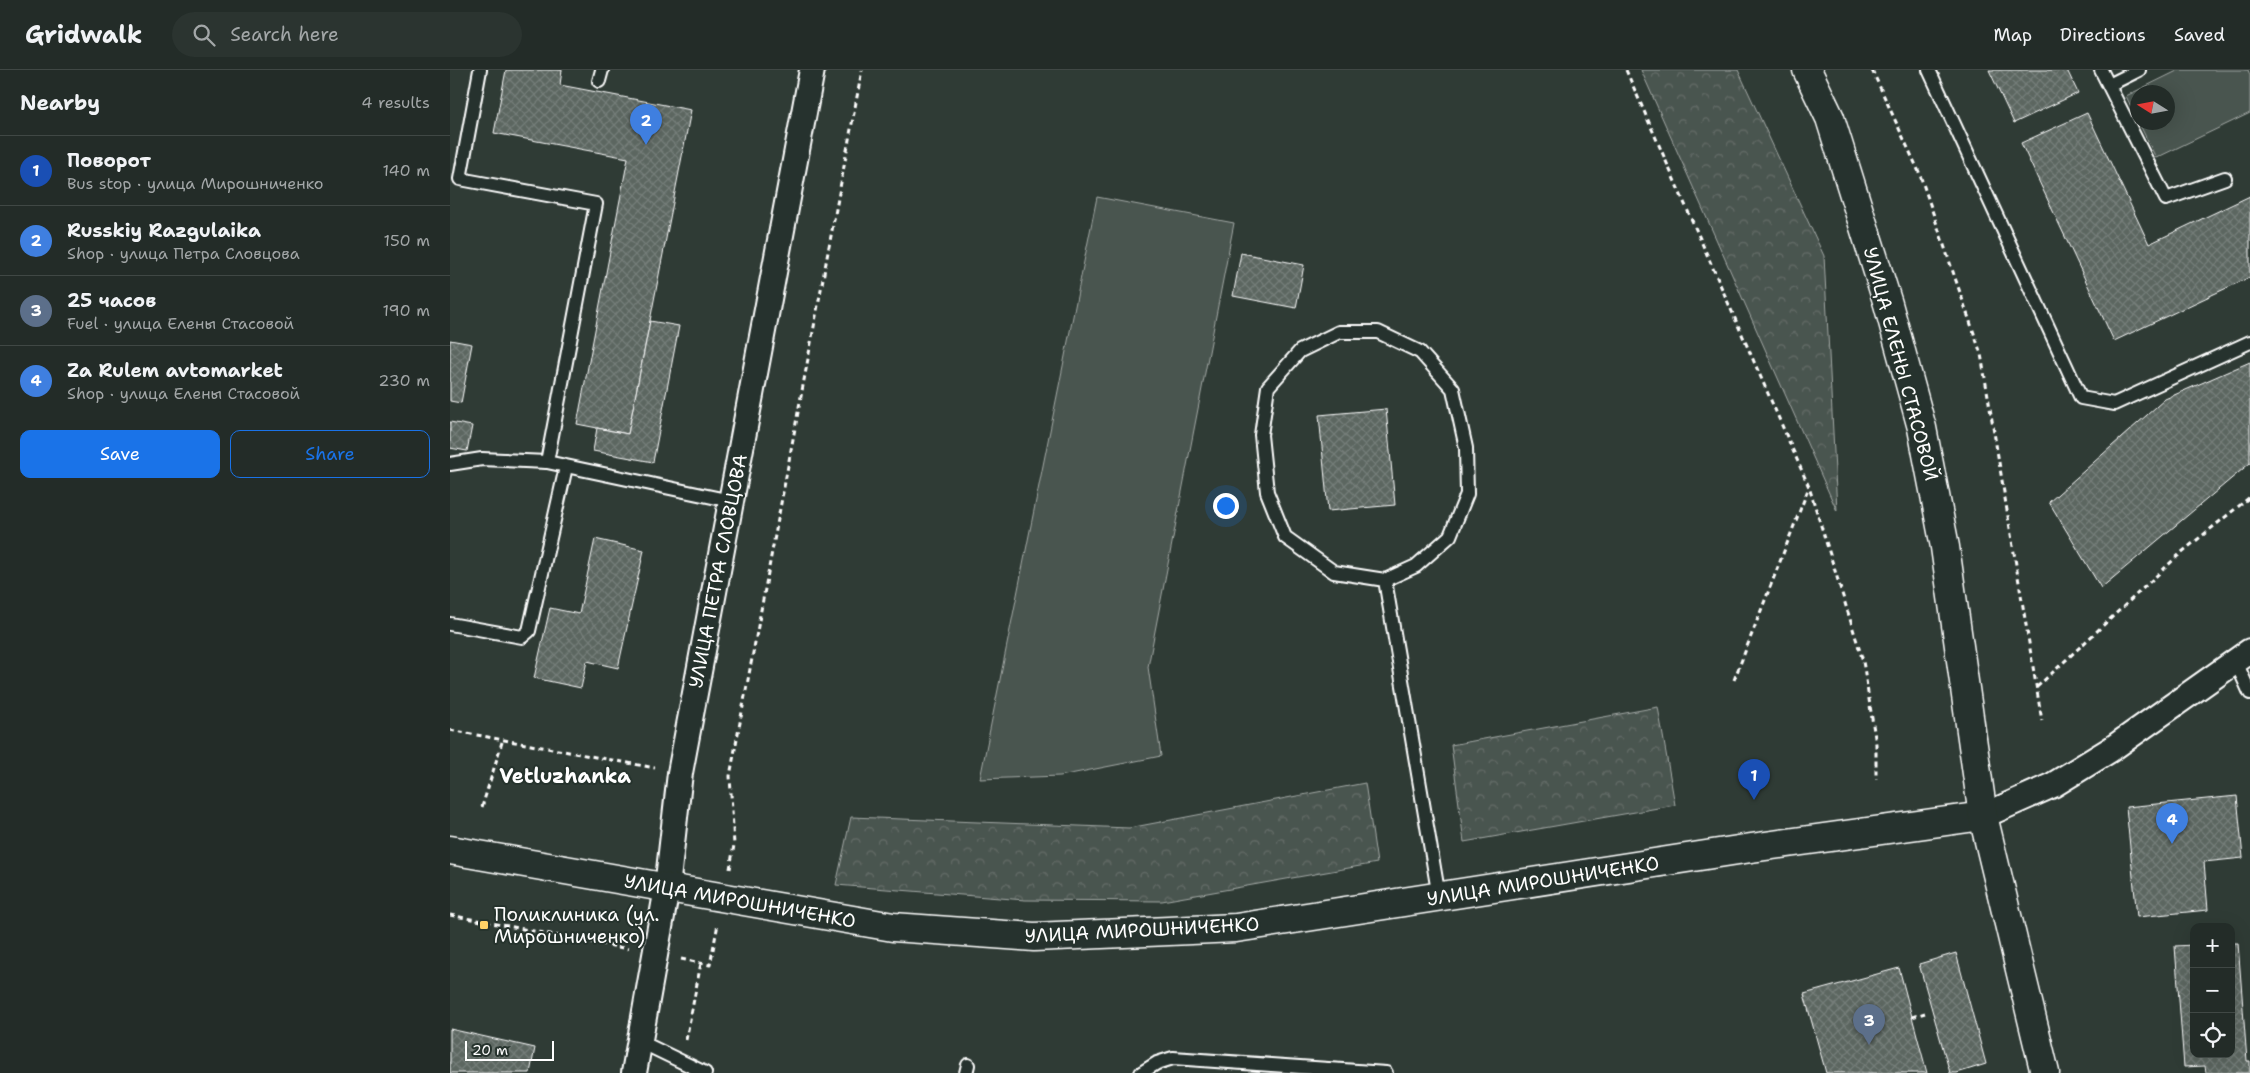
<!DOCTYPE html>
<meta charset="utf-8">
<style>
:root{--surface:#232c28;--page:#2b3430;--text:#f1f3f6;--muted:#a3a7a8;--line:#404845;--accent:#1a73e8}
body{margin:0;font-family:"Shantell Sans",sans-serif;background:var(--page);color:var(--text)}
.controls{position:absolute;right:15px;bottom:15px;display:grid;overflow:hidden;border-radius:10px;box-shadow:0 5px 20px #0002}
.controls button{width:45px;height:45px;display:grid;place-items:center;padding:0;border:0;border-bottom:1px solid var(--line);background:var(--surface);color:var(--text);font:25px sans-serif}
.compass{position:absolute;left:1680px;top:15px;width:45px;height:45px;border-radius:50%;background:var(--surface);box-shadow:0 5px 20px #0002;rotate:281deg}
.scale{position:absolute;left:15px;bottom:12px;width:89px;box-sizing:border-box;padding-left:5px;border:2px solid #fff;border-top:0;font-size:14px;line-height:18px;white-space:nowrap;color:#fff;-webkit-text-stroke:4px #26332d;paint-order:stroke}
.you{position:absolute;left:775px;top:435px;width:18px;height:18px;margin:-12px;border:4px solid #fff;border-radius:50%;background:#1a73e8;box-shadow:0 0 0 8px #1a73e833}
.badge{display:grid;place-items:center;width:32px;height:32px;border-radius:50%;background:var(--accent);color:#fff;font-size:16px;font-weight:700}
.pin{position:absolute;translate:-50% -41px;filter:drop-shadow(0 1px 2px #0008)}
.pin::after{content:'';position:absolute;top:26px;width:18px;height:15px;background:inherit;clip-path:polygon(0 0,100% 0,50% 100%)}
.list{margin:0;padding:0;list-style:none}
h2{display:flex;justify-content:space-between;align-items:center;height:65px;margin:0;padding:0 20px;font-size:21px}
h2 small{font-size:16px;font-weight:400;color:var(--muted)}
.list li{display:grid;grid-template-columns:32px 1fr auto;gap:15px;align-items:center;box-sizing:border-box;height:70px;padding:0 20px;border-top:1px solid var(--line)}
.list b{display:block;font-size:19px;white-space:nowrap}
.list p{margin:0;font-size:16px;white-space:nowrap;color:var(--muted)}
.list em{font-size:16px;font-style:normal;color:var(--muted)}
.actions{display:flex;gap:10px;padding:15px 20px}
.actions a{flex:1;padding:11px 0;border:1px solid var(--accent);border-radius:10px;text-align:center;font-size:18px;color:var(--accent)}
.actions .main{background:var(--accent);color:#fff}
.icon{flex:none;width:28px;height:28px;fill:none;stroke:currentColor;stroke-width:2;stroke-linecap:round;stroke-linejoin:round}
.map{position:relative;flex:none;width:1800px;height:1003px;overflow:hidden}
header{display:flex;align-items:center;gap:30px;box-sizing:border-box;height:70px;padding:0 25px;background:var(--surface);border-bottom:1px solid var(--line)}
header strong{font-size:24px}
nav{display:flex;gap:28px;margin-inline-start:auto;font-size:18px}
.search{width:350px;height:45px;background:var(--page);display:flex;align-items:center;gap:12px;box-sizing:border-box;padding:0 18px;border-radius:28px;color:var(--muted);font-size:19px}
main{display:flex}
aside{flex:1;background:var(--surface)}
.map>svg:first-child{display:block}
.forest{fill:url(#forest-crowns);stroke:#a4aaa7}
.green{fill:#4a544f;stroke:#a4aaa7}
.building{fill:url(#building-cross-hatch);stroke:#fff}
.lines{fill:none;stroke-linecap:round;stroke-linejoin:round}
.service-casing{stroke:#fff;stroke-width:16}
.minor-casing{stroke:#fff;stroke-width:28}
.tertiary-casing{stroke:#fff;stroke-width:31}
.secondary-casing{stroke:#fff;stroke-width:31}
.path{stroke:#fff;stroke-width:3;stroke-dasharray:5 4;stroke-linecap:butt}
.service{stroke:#26332d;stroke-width:12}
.minor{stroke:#26332d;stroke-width:24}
.tertiary{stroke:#26332d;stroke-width:28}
.secondary{stroke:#26332d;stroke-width:28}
.poi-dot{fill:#ffd166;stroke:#26332d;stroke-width:2}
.labels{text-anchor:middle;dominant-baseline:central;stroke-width:4;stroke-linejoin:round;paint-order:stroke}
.street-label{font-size:19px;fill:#fff;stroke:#26332d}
.poi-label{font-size:19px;fill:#fff;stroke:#26332d;text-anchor:start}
.neighbourhood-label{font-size:20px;font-weight:bold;fill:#fff;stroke:#26332d}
</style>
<header>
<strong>Gridwalk</strong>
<div class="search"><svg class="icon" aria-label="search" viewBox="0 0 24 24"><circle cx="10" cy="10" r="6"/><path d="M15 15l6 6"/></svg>Search here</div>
<nav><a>Map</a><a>Directions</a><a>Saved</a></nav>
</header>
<main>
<aside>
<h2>Nearby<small>4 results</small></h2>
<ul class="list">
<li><span class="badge" style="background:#1a4fb4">1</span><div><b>Поворот</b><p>Bus stop · улица Мирошниченко</p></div><em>140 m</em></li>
<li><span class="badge" style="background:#3f7fe0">2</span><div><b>Russkiy Razgulaika</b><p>Shop · улица Петра Словцова</p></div><em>150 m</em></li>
<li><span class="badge" style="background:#5c6f8a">3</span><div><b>25 часов</b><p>Fuel · улица Елены Стасовой</p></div><em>190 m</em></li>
<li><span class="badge" style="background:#3f7fe0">4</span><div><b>Za Rulem avtomarket</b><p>Shop · улица Елены Стасовой</p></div><em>230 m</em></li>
</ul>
<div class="actions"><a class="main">Save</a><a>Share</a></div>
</aside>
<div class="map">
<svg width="1800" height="1003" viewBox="0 0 1800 1003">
<defs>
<pattern id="forest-crowns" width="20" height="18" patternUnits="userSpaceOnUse" patternTransform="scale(1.25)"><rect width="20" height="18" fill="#4a544f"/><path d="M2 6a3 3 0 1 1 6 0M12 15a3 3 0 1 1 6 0" fill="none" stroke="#656e69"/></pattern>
<pattern id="building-cross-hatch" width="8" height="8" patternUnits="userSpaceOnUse" patternTransform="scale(1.25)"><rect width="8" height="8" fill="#5b6661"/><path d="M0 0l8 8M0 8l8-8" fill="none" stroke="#747d79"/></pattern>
</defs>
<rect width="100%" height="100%" fill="#2f3b35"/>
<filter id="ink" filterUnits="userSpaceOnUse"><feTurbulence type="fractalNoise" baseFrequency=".02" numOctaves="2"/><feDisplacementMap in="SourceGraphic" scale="10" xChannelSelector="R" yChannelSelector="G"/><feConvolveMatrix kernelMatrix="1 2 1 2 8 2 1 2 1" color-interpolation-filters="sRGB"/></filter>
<g filter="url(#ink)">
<g class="forest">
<path d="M1191,0H1288L1374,186L1387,441Z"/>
<path d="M1208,637L1225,735L1014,772L1001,675Z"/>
<path d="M915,713L927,793L712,831L575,830L386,815L401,747L679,758Z"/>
</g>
<g class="green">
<path d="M1729,0H1798L1800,5V43L1706,88L1689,53L1718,52V22H1688L1687,49L1676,26Z"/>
<path d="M647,127L784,153L698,597L711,686L610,706L530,709Z"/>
</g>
<g class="building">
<path d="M56,0H112L110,15L241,40L178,364L127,354L178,88L44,63Z"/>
<path d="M1539,0H1617L1628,23L1564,53Z"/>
<path d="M1637,43L1699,174L1800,126V207L1664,271L1571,73Z"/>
<path d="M791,183L854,195L846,238L783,226Z"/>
<path d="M200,251L229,256L203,392L143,381L147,358L178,364Z"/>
<path d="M0,270L22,274L11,333L0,331Z"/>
<path d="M1800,292V393L1651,518L1599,432L1715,329Z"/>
<path d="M936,339L945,435L878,441L869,345Z"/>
<path d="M0,352L22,356L17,381L0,378Z"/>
<path d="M145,469L194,480L168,598L137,591L131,618L84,608L100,538L129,544Z"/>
<path d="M1787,726L1793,788L1754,792L1758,840L1687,847L1676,737Z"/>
<path d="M1781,873H1788L1797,991H1800V1003H1756L1755,996L1734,997L1725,876L1744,875V984H1781Z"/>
<path d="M1506,883L1536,994L1507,1003H1500L1469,894Z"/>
<path d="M1449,898L1477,1003H1376L1354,924Z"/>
<path d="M0,959L85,978L80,1003H0Z"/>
</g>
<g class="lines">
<g class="service-casing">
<g id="service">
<path d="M30,0L10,109L146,134L97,392"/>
<path d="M1479,0L1631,328L1664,334L1800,272"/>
<path d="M1651,0L1716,129L1775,108"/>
<path d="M149,11L152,0"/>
<path d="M1659,15L1689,0"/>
<path d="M0,394L32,389L97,392L281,431"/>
<path d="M935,510L966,496L1000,466L1017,424L1016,378L1003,319L970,282L928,262H889L850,281L818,317L811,365L817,422L835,467L884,502L935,510L989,827"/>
<path d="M0,554L72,567L79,561L116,397"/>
<path d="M1786,592L1800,623"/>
<path d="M191,972L255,1003"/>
<path d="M516,1003L518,995"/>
<path d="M691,1003L707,993L723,988L936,1003"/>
</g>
</g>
<g class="minor-casing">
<g id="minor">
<path d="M1533,746L1603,715L1660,680L1800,581"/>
<path d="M184,1003L217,818L230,703L362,0"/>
</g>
</g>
<g class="tertiary-casing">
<path id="tertiary" d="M0,780L443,857L584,867L786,858L1301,778L1533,746"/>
</g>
<g class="secondary-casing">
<path id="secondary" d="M1357,0L1380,48L1438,234L1472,358L1495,477L1533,746L1595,1003"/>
</g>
<g class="path">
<path d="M1176,0L1359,417L1413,591L1426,674V709"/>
<path d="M1422,0L1469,102L1531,284L1592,651"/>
<path d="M1284,610L1359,417"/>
<path d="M1587,617L1732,482L1800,427"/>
<path d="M0,660L205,698"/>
<path d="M32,737L53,669"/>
<path d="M280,799L284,775L280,706L412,0"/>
<path d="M0,845L178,879"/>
<path d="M231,889L260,895L268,854"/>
<path d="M1462,947L1475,943"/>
<path d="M236,970L251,893"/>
</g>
<use href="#service" class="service"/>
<use href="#minor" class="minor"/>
<use href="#tertiary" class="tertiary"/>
<use href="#secondary" class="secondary"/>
</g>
</g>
<rect class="poi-dot" x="29" y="850" width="10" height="10" rx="2.5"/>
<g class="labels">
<g class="street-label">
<text transform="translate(1451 294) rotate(75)">УЛИЦА ЕЛЕНЫ СТАСОВОЙ</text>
<text transform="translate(268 501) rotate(-79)">УЛИЦА ПЕТРА СЛОВЦОВА</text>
<text transform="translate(1093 811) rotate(-9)">УЛИЦА МИРОШНИЧЕНКО</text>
<text transform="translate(290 831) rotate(10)">УЛИЦА МИРОШНИЧЕНКО</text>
<text transform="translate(692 860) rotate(-3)">УЛИЦА МИРОШНИЧЕНКО</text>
</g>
<g class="poi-label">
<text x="44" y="844">Поликлиника (ул.<tspan x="44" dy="22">Мирошниченко)</tspan></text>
</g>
<g class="neighbourhood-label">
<text x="115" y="706">Vetluzhanka</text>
</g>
</g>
</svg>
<div class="controls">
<button>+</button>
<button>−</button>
<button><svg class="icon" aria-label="locate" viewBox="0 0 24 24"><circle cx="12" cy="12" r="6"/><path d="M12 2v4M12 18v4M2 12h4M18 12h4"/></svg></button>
</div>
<svg class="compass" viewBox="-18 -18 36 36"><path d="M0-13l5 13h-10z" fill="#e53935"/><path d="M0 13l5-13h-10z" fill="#a3a7a8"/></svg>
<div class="scale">20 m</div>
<div class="you"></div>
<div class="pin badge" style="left:1304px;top:730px;background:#1a4fb4">1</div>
<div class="pin badge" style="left:196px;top:75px;background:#3f7fe0">2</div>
<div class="pin badge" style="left:1419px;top:975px;background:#5c6f8a">3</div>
<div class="pin badge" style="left:1722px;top:774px;background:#3f7fe0">4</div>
</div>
</main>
